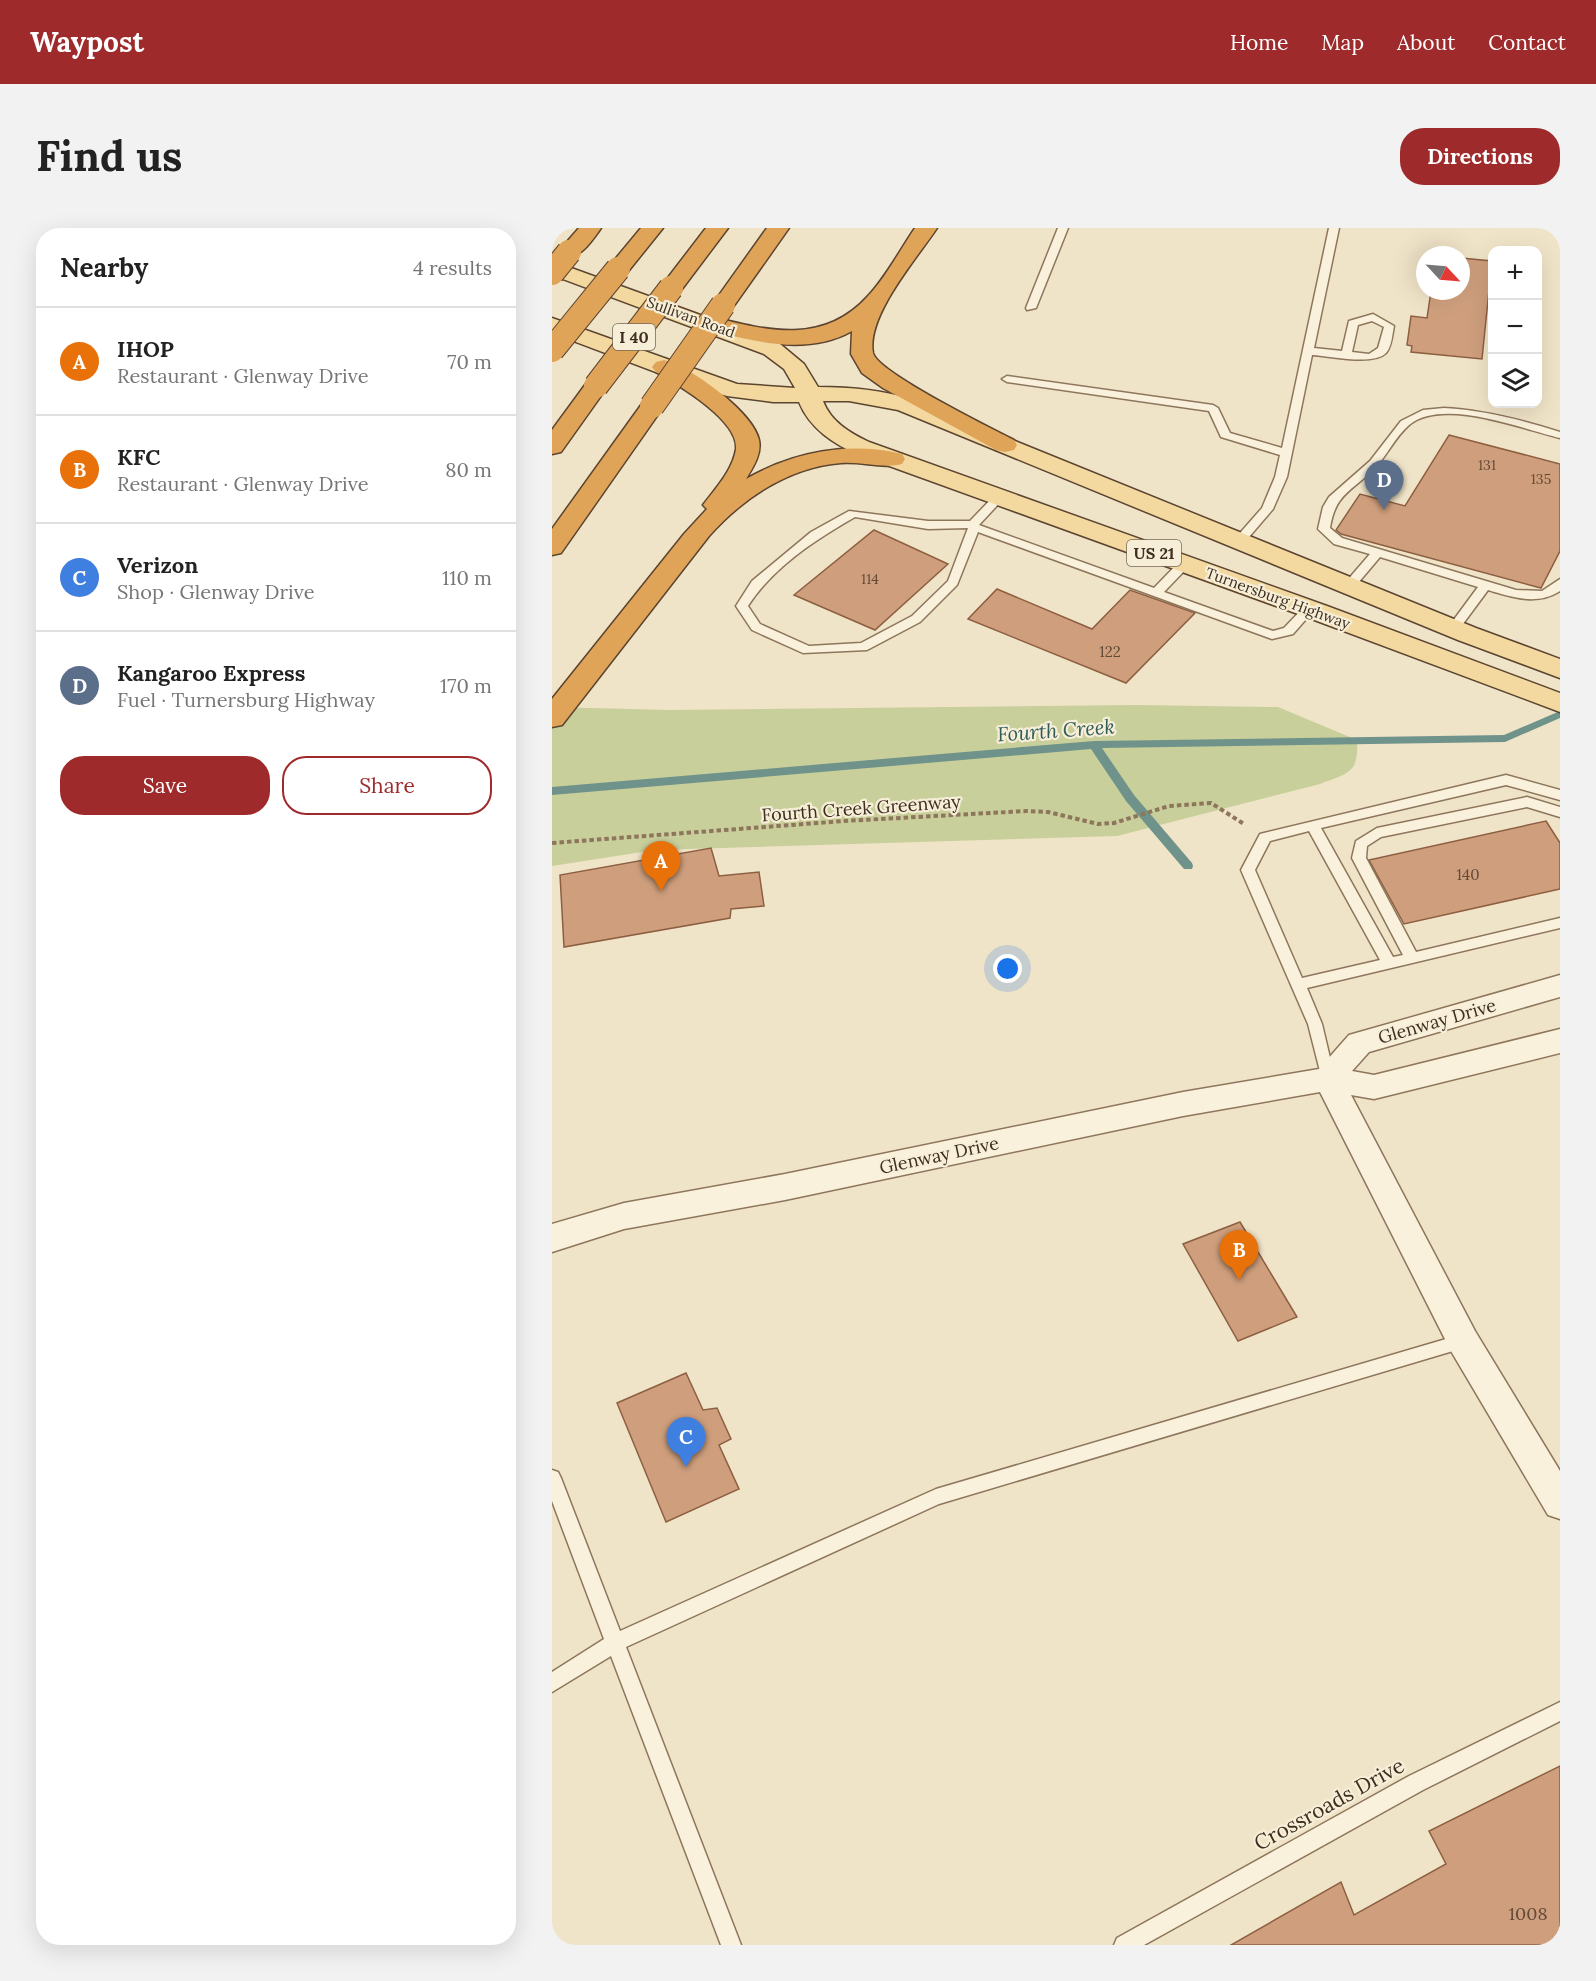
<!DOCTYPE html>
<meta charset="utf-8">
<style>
:root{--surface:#fff;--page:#f2f2f2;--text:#222;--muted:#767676;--line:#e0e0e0;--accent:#9e2a2b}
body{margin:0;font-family:Lora,serif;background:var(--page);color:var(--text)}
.controls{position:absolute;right:18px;top:18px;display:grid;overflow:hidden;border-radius:12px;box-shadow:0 6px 24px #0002}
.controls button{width:54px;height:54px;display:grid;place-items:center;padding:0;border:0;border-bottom:2px solid var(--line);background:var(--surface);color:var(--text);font:30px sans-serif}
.compass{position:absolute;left:864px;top:18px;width:54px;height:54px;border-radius:50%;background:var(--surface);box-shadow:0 6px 24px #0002;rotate:116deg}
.you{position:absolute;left:456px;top:741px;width:21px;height:21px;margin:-15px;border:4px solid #fff;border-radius:50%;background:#1a73e8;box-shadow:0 0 0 9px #1a73e833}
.badge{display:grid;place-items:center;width:39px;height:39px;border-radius:50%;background:var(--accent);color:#fff;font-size:20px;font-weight:700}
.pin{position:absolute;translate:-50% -50px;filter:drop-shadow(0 2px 3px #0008)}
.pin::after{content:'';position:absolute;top:32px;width:21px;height:18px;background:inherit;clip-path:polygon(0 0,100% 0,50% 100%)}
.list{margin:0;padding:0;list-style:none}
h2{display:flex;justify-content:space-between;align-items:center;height:78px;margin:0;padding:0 24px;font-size:26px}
h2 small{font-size:20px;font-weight:400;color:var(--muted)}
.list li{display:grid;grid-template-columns:39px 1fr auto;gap:18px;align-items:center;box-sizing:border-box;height:108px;padding:0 24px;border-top:2px solid var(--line)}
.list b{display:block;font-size:22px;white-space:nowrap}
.list p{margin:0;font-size:20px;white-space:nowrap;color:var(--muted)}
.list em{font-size:20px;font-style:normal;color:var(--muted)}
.actions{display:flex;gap:12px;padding:18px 24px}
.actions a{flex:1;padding:14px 0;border:2px solid var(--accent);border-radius:24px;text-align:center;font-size:21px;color:var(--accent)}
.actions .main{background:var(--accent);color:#fff}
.icon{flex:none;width:33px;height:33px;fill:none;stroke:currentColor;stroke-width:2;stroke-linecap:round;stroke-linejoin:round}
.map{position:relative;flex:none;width:1008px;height:1717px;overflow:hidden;border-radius:24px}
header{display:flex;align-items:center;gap:36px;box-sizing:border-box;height:84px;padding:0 30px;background:var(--accent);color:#fff}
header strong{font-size:28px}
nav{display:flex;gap:33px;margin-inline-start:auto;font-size:21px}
.intro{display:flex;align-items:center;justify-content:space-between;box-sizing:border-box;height:144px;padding:0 36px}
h1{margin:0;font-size:42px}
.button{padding:15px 27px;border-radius:24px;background:var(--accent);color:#fff;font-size:21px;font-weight:700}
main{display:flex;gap:36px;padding:0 36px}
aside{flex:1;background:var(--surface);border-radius:24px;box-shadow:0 6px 24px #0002}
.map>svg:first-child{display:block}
.green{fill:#c9cf9b}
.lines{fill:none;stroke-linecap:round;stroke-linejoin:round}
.stream{fill:#6f938a;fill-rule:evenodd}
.building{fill:#cf9f7d;stroke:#8d5f41;stroke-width:1.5}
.lane-casing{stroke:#8d765c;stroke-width:3}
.street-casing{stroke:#8d765c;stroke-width:3}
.primary-casing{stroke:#5b4430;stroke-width:3}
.highway-casing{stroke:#5b4430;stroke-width:3}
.path{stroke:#8d765c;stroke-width:4;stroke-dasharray:4.5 3;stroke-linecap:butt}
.lane{fill:#faf1dc;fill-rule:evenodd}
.street{fill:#faf1dc;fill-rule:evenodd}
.primary{fill:#f3d9a0;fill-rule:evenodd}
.highway{fill:#e0a458;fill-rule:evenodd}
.highway-bridge-casing{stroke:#5b4430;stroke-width:26;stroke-linecap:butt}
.highway-bridge{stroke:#e0a458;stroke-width:24}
.labels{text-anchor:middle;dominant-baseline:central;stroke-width:4.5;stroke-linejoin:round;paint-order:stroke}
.far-number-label{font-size:14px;fill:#624a37}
.far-street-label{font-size:15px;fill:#3d2e20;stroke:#f7eed8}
.number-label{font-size:15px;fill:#624a37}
.shield{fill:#f7eed8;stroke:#756857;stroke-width:1.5}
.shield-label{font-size:16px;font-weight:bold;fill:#3d2e20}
.street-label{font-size:18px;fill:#3d2e20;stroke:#f7eed8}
.near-number-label{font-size:18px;fill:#624a37}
.water-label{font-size:20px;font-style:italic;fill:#2f5d5a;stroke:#f7eed8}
.near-street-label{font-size:21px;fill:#3d2e20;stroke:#f7eed8}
</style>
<header>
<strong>Waypost</strong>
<nav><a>Home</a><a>Map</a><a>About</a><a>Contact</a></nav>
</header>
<div class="intro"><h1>Find us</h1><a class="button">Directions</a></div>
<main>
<aside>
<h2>Nearby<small>4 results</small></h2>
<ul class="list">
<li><span class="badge" style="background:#e8710a">A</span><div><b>IHOP</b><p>Restaurant · Glenway Drive</p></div><em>70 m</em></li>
<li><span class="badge" style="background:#e8710a">B</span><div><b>KFC</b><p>Restaurant · Glenway Drive</p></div><em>80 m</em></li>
<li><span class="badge" style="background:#3f7fe0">C</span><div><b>Verizon</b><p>Shop · Glenway Drive</p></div><em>110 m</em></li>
<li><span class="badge" style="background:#5c6f8a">D</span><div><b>Kangaroo Express</b><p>Fuel · Turnersburg Highway</p></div><em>170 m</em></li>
</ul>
<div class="actions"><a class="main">Save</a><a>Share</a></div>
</aside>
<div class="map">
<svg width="1008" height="1717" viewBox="0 0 1008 1717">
<rect width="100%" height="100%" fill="#f0e4c8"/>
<path class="green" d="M584,477L726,479L805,512C807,546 796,545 768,556L565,608L103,622L0,638V479L117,482Z"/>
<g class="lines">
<path class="stream" d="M1008,483V490L953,514L550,520L582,567L640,635L641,638L640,641H632L574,573L539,521L0,567V559L542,513L952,507Z"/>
</g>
<g class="building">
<path d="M909,30L940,33L930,131L859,124L860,118L855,117L859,88L875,90L879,63H909Z"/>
<path d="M897,207L1008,236V323L989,360L789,306L784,302L808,266L853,278Z"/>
<path d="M322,302L396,336L323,402L242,367Z"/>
<path d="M445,361L540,401L578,362L643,385L574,455L416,391Z"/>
<path d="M994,593L1008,615V661L852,696L817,632Z"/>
<path d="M159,620L167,648L207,644L212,678L179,681L178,690L12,719L8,647Z"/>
<path d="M688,994L745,1089L686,1113L631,1016Z"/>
<path d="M134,1145L151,1182L165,1180L179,1211L167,1217L187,1261L114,1294L65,1175Z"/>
<path d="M1008,1538V1717H679L789,1654L802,1687L894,1636L877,1603Z"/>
</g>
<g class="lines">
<g class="lane-casing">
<g id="lane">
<path d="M506,0H516L484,80L475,82L474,80Z"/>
<path d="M777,0H787L762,120L790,123L797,93L821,86L842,98C840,107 840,118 834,125C821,138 778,128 760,127L735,249L721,281L691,316H683L681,313L710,280L723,249L728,227L669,209L657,183L455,154L450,151L455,148L661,177L666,180L678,205L730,220ZM820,93L832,99L826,120L817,126L800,124L806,97Z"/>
<path d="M892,180C932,182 970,192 1008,204V210C970,201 891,169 857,197C842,210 834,230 820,243C798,264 783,267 778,300L790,310L964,362L990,363L1008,351V363C985,378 960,369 936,362L905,404L901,405L895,401L926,359L828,329L801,361H793V355L818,326L782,316L766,301L771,279L777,269L818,233L849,193L871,182Z"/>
<path d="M447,266L453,269L427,297L602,360L628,333H636V339L612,364L721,403L732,400L753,378H761L763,381L741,406L720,411L426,304L405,357L368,394L315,422L251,425L200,402L184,378L200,353L259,304L297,283L376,293H418L443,267ZM303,289L376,301L416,300L396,353L360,388L309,415L257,418L208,396L196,378C221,339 263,312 303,289Z"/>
<path d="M954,547L1008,562V572L954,557L769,600L841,729L851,727L800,630L804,613L825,600L975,569L1008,579V589L975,579L829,609L815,618L814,630L864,724L1008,690V700L755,760L770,796L783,851L781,855H771L756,796L689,642L708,606ZM757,603L828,732L750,750L703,642L718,613Z"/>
<path d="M911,1106L917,1108L919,1113L917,1118L911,1120L387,1276L74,1419L189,1717H169L59,1428L0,1464V1444L52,1411L0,1273V1242L6,1244L9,1250L68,1403L384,1261Z"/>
<path d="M1008,1474V1493L871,1562L592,1717H562L565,1710L857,1548Z"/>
</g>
</g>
<g class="street-casing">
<path id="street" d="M1008,747V769L817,824L800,843L822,847L1008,801V825L822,871L799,867L923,1103L1008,1243V1291L996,1287L899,1123L768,864L631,888L233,972L72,1001L0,1024V996L72,975L233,946L631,864L767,841L797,807Z"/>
</g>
<g class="primary-casing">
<path id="primary" d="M0,33L228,116L252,136L266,159C300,159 330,162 362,172L924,400L1008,431V450L906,412L346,182L297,173H271C279,194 298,205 317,214L775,378L1008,465V484L757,390L307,227C282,216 258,201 247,174H221L175,168L141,158L0,105V90L185,156L243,160L232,141L212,126L0,47Z"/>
</g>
<g class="highway-casing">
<g id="highway">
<path d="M27,0H49C39,14 27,33 9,29L6,24Z"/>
<path d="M89,0H111L74,46L66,48L58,46L55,41Z"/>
<path d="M154,0H176L127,65L119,67L111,65L108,60Z"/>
<path d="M215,0H237L179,82L171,84L163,82L160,77Z"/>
<path d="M363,0H385C365,30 314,88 321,125C326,145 439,200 462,212L465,217L462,222L453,224L444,222L331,160L310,145L299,126L300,103C252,130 194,111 145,99L142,94L145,89L153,87C212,102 270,119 316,68C334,49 348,22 363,0Z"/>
<path d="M112,132C139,139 201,184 207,212C210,226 201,239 194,251C241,224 297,213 350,226L353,231L350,236C331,241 309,233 289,235C237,239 191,270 157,308L10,497L0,499V471L132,306L155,281L151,277C163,261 181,242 184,221C187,192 126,157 104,144L100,139L104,134Z"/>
<path d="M44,151L52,153L56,158L9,224L0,226V202L36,153Z"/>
<path d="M100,171L108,173L112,178L9,325L0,327V301L92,173Z"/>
</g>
</g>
<path class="path" d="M0,615L292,593L474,583L496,584L546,596L562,595L617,578L659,575L692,596"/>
<use href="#lane" class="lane"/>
<use href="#street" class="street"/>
<use href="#primary" class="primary"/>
<use href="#highway" class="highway"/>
<g class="highway-bridge-casing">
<g id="highway-bridge">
<path d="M0,45L17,24"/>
<path d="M0,122L66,41"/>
<path d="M44,158L119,60"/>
<path d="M100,178L171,77"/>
</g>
</g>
<use href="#highway-bridge" class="highway-bridge"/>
</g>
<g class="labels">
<g class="far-number-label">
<text x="935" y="237">131</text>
<text x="989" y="251">135</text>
<text x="318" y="351">114</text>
</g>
<g class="far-street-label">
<text transform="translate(139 89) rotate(20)">Sullivan Road</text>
<text transform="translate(726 370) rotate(20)">Turnersburg Highway</text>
</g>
<g class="number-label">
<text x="558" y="423">122</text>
<text x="916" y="646">140</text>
</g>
<g class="shield">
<rect x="61" y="96" width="42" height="26" rx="4.5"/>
<rect x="575" y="312" width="54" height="26" rx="4.5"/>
</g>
<g class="shield-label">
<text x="82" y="109">I 40</text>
<text x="602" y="325">US 21</text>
</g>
<g class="street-label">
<text transform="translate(309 580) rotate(-4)">Fourth Creek Greenway</text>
<text transform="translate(885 793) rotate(-16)">Glenway Drive</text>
<text transform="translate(387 927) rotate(-12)">Glenway Drive</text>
</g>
<g class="near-number-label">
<text x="976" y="1685">1008</text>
</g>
<g class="water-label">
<text transform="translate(504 502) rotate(-4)">Fourth Creek</text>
</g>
<g class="near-street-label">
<text transform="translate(777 1576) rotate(-29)">Crossroads Drive</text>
</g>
</g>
</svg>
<div class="controls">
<button>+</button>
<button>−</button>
<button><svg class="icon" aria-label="layers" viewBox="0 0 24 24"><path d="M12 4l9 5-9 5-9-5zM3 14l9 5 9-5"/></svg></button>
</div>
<svg class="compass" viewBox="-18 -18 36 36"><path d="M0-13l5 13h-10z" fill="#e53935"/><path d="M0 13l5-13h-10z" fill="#767676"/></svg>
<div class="you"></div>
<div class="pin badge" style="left:109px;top:663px;background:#e8710a">A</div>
<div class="pin badge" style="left:687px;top:1052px;background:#e8710a">B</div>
<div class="pin badge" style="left:134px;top:1239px;background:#3f7fe0">C</div>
<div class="pin badge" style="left:832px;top:282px;background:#5c6f8a">D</div>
</div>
</main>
